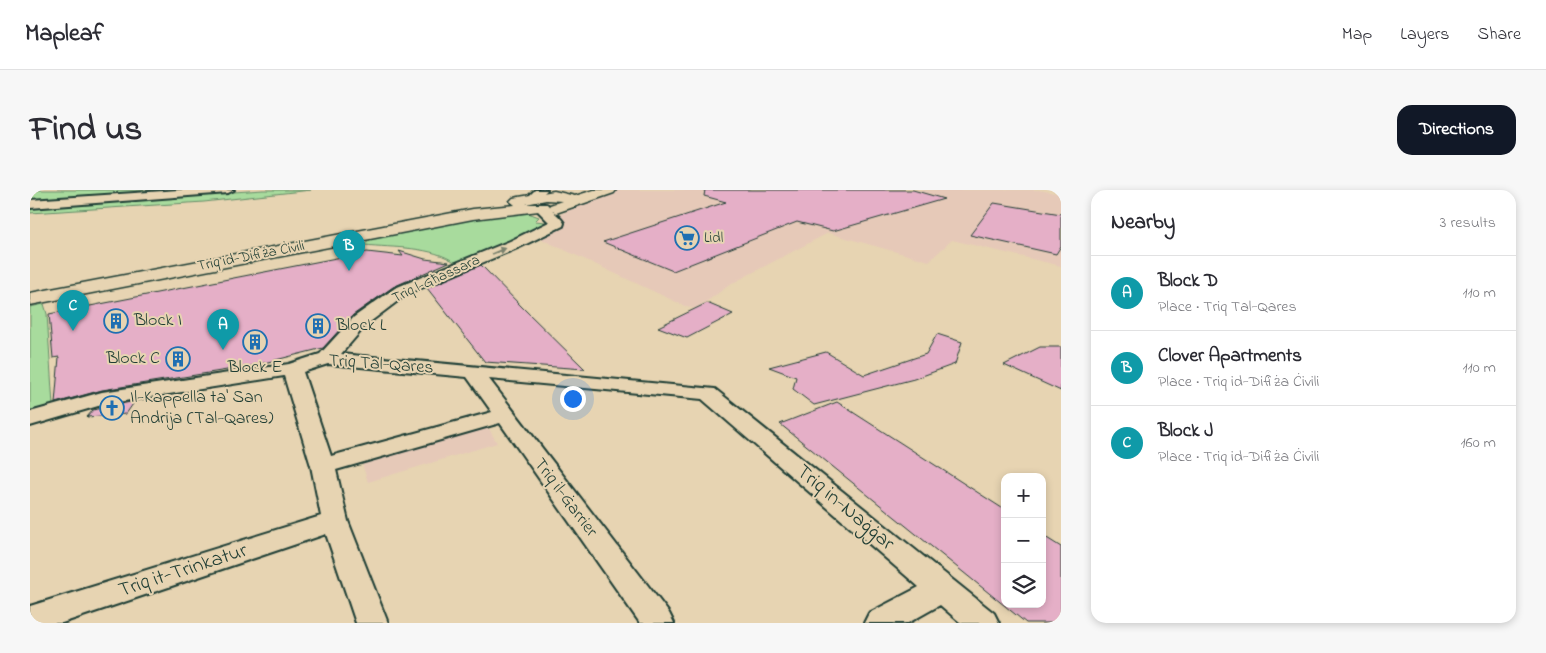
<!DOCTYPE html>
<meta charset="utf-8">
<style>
:root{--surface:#fff;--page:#f7f7f7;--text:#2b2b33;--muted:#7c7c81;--line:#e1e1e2;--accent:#111827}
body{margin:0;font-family:"Indie Flower",sans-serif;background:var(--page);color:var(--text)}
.controls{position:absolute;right:15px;bottom:15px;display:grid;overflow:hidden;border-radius:10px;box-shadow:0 2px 8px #0003}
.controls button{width:45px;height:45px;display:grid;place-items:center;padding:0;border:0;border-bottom:1px solid var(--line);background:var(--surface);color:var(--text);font:25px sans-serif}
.you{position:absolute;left:542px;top:208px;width:18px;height:18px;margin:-12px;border:4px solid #fff;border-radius:50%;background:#1a73e8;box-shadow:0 0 0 8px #1a73e833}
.badge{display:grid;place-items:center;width:32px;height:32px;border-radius:50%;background:var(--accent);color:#fff;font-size:16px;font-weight:700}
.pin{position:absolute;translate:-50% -41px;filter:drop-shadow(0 1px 2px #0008)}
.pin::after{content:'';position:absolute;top:26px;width:18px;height:15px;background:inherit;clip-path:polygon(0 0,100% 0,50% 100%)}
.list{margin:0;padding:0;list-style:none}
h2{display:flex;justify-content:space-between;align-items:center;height:65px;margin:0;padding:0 20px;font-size:21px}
h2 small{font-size:16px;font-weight:400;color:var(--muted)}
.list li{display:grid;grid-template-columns:32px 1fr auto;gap:15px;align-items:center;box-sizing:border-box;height:75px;padding:0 20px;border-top:1px solid var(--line)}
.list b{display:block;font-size:19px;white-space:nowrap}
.list p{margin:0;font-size:16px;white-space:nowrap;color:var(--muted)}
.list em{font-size:16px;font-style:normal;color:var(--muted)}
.icon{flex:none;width:28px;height:28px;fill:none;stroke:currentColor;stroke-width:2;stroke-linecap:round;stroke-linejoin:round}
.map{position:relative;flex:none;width:1031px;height:433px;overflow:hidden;border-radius:15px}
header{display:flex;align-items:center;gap:30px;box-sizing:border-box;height:70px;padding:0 25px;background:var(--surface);border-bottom:1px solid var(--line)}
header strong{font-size:24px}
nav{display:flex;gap:28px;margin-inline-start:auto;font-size:18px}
.intro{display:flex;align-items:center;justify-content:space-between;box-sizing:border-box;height:120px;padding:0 30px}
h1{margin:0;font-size:35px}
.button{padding:12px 22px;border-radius:15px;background:var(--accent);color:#fff;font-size:18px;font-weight:700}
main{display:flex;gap:30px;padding:0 30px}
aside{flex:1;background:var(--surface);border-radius:15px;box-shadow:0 2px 8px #0003}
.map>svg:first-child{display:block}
.built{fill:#e6c9b8}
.green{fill:#a8db9d;stroke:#648c68}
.building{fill:#e5afc7;stroke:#1f3d34}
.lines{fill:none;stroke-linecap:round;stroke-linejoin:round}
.street-casing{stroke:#1f3d34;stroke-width:4}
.secondary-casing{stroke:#1f3d34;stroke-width:3}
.street{fill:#e7d4b2;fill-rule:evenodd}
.secondary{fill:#e7d4b2;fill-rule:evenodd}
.oneway{fill:#79816d}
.labels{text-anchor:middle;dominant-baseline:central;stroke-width:4;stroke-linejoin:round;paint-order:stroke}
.far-poi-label{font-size:15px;fill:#1f3d34;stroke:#e7d4b2;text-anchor:start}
.far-street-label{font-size:15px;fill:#1f3d34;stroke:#e7d4b2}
.poi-label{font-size:18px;fill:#1f3d34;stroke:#e7d4b2;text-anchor:start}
.street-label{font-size:18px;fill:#1f3d34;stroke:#e7d4b2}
.near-street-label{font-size:21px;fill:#1f3d34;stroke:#e7d4b2}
</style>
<header>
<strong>Mapleaf</strong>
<nav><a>Map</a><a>Layers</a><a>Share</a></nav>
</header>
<div class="intro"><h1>Find us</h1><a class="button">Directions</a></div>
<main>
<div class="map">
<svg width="1031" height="433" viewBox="0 0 1031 433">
<rect width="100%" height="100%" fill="#e7d4b2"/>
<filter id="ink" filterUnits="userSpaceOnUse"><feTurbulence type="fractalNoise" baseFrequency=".02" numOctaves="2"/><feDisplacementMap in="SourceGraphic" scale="10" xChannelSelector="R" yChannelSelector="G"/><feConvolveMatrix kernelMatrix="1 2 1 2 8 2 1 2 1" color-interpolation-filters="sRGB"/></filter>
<g filter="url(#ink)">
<g class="built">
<path d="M586,0H1009L1031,4V76L922,50L899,71L798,43L701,94L666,119L657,117L496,42L572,3Z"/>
<path d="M458,237L467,253L338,292L332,274Z"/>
</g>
<g class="green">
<path d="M0,0H166L0,9Z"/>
<path d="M233,0H281L174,12L0,23V16Z"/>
<path d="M498,23L509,27L505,31L515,32L514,33L478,53L426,73C402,56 364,58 334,55L342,48L460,24Z"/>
<path d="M14,114L17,124L23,216L0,221V117Z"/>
</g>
<g class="building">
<path d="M675,0H883L914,9L803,41L767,32L643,81L573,52L696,12L674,6Z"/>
<path d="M964,13L1031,24V56L1026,64L940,45Z"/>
<path d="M369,61L395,69L419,72L363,97L323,125L293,158L222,176L72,200L25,213L29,167L23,168L19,124L337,62L373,66Z"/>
<path d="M451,75L492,117L555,179L455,172L397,98Z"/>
<path d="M677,113L703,124L657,148L628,137Z"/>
<path d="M907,144L932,152L925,174L884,189L784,215L763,199L766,187L739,177L796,162L834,185L896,164Z"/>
<path d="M1010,157H1031V201L974,175Z"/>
<path d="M105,211L96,224L57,227L63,220Z"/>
<path d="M807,212L975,320V414H1012V345L1031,357V433H996L750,234Z"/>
</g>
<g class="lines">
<g class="street-casing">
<g id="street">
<path d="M149,0H204L198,3L0,18V10Z"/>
<path d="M505,0H517L509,8L505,9L499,6Z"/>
<path d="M514,14L518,15C522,22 530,26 534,33L533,36L490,57L377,104L336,135L311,164L685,199L964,423L969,433H931L910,415L878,433H834L839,423L889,397L672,209L459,189L639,423L644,433H610L470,233L306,280L318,331L358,433H326L296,344L32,433H0V416L291,326L281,276L254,186L75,214L0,236V222L72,202L259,174L290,164L324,127L365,98L480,51L519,32L508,21L510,15ZM298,174L437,187L462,222L301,266L273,182Z"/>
</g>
</g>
<g class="secondary-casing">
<path id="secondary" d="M564,0H586L584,3L526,23L518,18L520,15L532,11L516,10L496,14H517L519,17L517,20L443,29L0,115V103L443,19L485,15L480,11L483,8L524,1L545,6Z"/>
</g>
<use href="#street" class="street"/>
<use href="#secondary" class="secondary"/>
</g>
<defs><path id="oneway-solid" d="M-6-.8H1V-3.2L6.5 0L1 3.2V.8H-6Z" transform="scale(1.25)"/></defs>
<use class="oneway" href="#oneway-solid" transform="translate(469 61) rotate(-22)"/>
</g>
<defs>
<g id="supermarket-ring" transform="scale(1.25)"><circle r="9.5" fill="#e7d4b2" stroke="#1f6fb2" stroke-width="1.5"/><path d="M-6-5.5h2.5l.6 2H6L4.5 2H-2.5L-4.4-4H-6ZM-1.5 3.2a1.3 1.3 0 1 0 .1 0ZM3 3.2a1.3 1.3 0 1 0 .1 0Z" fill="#1f6fb2"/></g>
<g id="building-ring" transform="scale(1.25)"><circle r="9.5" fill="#e7d4b2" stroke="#1f6fb2" stroke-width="1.5"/><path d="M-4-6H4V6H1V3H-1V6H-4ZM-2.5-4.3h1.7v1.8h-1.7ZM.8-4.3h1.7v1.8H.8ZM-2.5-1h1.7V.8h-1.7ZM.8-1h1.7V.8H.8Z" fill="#1f6fb2"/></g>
<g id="church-ring" transform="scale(1.25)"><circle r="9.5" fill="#e7d4b2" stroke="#1f6fb2" stroke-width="1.5"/><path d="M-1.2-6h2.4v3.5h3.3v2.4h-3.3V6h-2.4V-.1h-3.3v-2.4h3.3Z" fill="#1f6fb2"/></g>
</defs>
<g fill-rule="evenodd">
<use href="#supermarket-ring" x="657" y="48"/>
<use href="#building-ring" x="86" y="131"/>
<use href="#building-ring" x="288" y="136"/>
<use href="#building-ring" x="225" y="152"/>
<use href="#building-ring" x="148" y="169"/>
<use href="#church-ring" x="82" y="218"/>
</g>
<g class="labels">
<g class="far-poi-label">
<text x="674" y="48">Lidl</text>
</g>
<g class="far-street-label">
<text transform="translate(221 66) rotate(-11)">Triq id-Difiża Ċivili</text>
<text transform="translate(406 89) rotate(-25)">Triq l-Għassara</text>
</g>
<g class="poi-label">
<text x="104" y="131">Block I</text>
<text x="306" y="136">Block L</text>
<text x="130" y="169" text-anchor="end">Block C</text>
<text x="225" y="178" text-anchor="middle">Block E</text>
<text x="100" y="208">Il-Kappella ta' San<tspan x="100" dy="21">Andrija (Tal-Qares)</tspan></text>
</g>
<g class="street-label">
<text transform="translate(351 175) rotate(4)">Triq Tal-Qares</text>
<text transform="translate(535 308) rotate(53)">Triq il-Ġarrier</text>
</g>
<g class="near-street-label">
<text transform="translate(815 318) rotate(40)">Triq in-Naġġar</text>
<text transform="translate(153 381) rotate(-18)">Triq it-Trinkatur</text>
</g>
</g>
</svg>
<div class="controls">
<button>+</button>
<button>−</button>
<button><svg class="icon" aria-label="layers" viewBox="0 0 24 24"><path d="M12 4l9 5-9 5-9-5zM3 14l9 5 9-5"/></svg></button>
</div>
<div class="you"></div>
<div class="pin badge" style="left:193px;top:160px;background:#0f9aa8">A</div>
<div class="pin badge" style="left:319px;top:81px;background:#0f9aa8">B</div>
<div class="pin badge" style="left:43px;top:141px;background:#0f9aa8">C</div>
</div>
<aside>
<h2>Nearby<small>3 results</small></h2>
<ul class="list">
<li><span class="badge" style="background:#0f9aa8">A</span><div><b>Block D</b><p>Place · Triq Tal-Qares</p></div><em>110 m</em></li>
<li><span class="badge" style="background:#0f9aa8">B</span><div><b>Clover Apartments</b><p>Place · Triq id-Difiża Ċivili</p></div><em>110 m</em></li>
<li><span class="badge" style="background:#0f9aa8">C</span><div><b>Block J</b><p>Place · Triq id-Difiża Ċivili</p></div><em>160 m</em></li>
</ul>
</aside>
</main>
